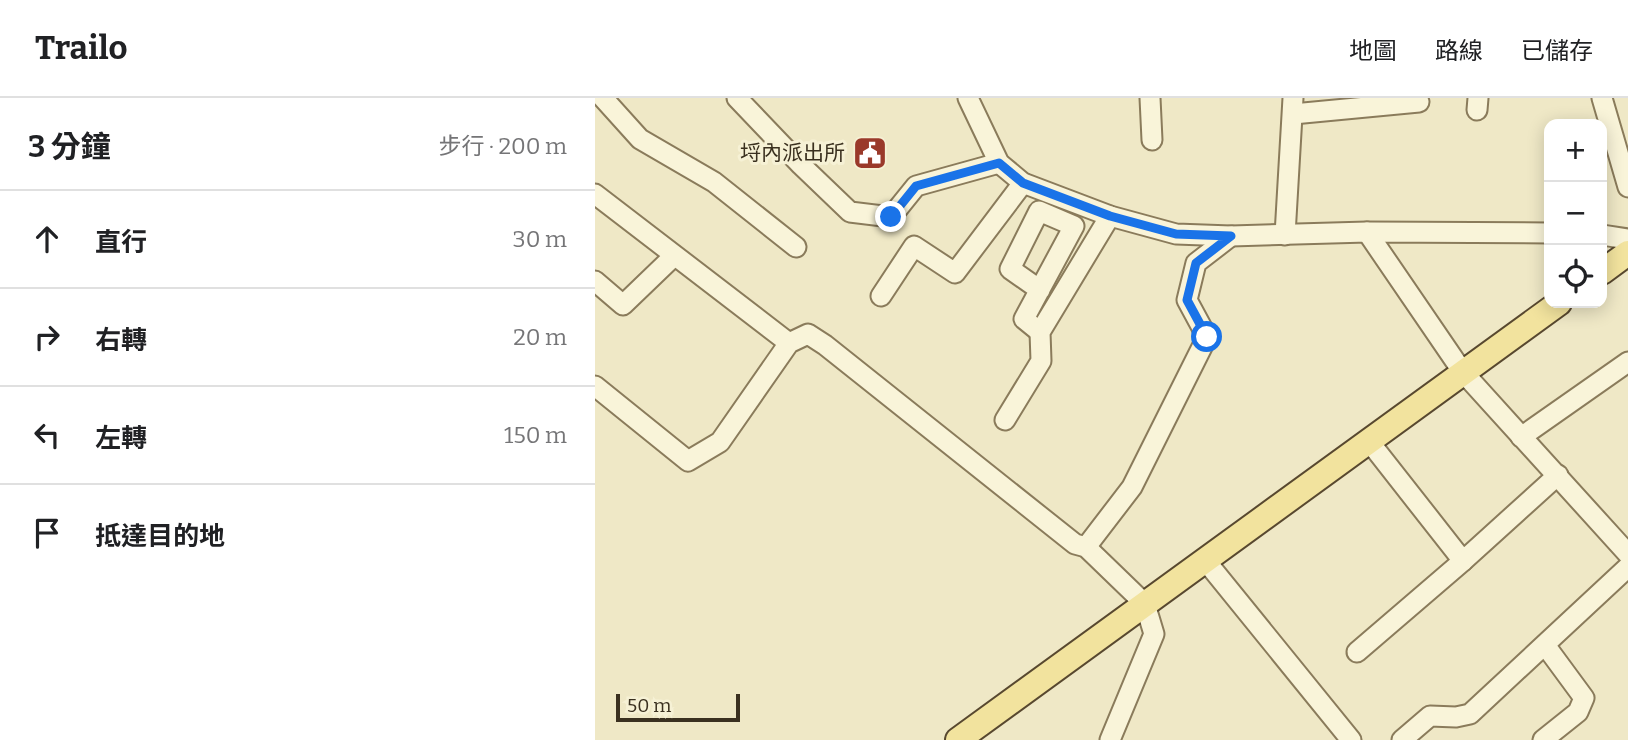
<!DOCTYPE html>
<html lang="zh-TW">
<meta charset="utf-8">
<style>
:root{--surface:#fff;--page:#f6f6f6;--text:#202124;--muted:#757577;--line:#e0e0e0}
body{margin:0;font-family:Bitter,"Noto Sans TC",serif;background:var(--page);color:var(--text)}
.controls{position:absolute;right:21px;top:21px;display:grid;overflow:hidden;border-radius:14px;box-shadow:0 4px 18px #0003}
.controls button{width:63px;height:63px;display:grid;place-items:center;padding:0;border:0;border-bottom:2px solid var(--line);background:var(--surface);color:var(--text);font:35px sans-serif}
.scale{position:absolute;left:21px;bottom:18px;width:124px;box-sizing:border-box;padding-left:7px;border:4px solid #3a301f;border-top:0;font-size:19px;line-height:24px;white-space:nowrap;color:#3a301f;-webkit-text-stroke:5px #f6f1d5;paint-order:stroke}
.stop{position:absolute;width:21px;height:21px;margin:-16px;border:5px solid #1a73e8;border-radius:50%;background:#fff}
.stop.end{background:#1a73e8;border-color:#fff;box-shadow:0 2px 7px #0008}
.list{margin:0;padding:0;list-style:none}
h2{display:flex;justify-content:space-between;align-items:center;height:91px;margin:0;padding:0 28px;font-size:30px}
h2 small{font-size:23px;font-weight:400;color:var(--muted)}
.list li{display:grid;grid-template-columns:46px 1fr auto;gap:21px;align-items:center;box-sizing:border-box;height:98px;padding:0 28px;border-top:2px solid var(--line)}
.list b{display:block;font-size:26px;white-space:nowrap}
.list em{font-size:23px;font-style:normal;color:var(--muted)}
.icon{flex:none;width:38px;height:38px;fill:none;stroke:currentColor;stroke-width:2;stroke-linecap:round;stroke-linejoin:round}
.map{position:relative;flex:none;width:1033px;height:642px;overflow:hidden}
header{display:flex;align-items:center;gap:42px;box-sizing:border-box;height:98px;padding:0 35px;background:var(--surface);border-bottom:2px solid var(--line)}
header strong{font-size:33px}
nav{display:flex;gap:38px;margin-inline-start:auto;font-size:24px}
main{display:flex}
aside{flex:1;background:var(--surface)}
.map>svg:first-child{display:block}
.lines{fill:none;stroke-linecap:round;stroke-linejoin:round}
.minor-casing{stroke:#8a7b5b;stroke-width:23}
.major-casing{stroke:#58482f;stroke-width:28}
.minor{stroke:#f9f4d9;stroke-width:19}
.major{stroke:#f2e39e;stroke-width:24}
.route{stroke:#1a73e8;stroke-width:9}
.labels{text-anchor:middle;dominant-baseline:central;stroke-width:6;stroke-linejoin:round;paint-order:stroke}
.poi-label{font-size:21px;fill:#3a301f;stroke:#f6f1d5;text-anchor:end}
</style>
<header>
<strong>Trailo</strong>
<nav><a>地圖</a><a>路線</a><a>已儲存</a></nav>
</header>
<main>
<aside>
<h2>3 分鐘<small>步行 · 200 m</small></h2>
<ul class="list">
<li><svg class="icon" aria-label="ahead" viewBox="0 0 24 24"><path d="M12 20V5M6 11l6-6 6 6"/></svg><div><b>直行</b></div><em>30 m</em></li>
<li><svg class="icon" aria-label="right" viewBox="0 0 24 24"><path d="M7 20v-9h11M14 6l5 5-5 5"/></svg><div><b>右轉</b></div><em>20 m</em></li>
<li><svg class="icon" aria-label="left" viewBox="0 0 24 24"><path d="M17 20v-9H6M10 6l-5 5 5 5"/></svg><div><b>左轉</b></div><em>150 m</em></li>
<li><svg class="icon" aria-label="arrive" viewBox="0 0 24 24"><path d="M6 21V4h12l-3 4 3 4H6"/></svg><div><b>抵達目的地</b></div></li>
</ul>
</aside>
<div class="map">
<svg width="1033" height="642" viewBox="0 0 1033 642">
<rect width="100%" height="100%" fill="#efe8c6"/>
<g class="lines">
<g class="minor-casing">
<g id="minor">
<path d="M8,0L45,41L119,84L201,149"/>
<path d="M142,0L206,67L255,114L296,119L321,88L404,65"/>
<path d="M373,0L404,65L428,85L515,118L581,136L636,138L772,134L954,135"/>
<path d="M555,0L557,42"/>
<path d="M1007,0L1033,89"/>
<path d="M882,12L883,0"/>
<path d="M698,16L824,4"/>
<path d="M0,96L194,245"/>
<path d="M772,134L867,273L1033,456"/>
<path d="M690,137L698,0"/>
<path d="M1007,137L1033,141"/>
<path d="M0,183L28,207L79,158"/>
<path d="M445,192L415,171L444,113L479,128L429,221L445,234"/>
<path d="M286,198L319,148L360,175L428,85"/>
<path d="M0,288L93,363L125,344L194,245L213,236L230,247L480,446L491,449L550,506L559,536L515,642"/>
<path d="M410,322L446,263L445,234L515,118"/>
<path d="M926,339L1033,264"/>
<path d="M773,342L868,463L963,377"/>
<path d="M491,449L537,389L612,239L592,202L601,165L636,138"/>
<path d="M610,462L756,642"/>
<path d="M762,554L868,463"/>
<path d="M807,642L835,618L861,619L875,616L1033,469"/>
<path d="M948,642L983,614L989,600L950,547"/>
</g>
</g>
<g class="major-casing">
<g id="major">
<path d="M1007,174L1033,155"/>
<path d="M363,642L964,205"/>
</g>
</g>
<use href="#minor" class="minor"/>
<use href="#major" class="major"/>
</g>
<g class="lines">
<path class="route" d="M296,119L321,88L404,65L428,85L515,118L581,136L636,138L601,165L592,202L612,239"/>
</g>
<defs>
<g id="civic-square" transform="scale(1.75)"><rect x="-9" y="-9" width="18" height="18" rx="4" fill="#9a392a" stroke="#f6f1d5"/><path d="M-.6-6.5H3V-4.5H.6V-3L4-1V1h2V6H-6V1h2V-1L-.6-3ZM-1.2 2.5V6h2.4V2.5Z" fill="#fff"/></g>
</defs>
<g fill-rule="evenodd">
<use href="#civic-square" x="275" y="55"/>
</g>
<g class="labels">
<g class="poi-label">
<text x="250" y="55">埒內派出所</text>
</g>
</g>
</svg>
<div class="controls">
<button>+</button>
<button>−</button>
<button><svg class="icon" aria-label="locate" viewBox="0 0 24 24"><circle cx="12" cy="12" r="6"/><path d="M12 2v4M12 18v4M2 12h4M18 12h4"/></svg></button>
</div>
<div class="scale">50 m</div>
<div class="stop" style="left:612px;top:239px"></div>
<div class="stop end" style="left:296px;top:119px"></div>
</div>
</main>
